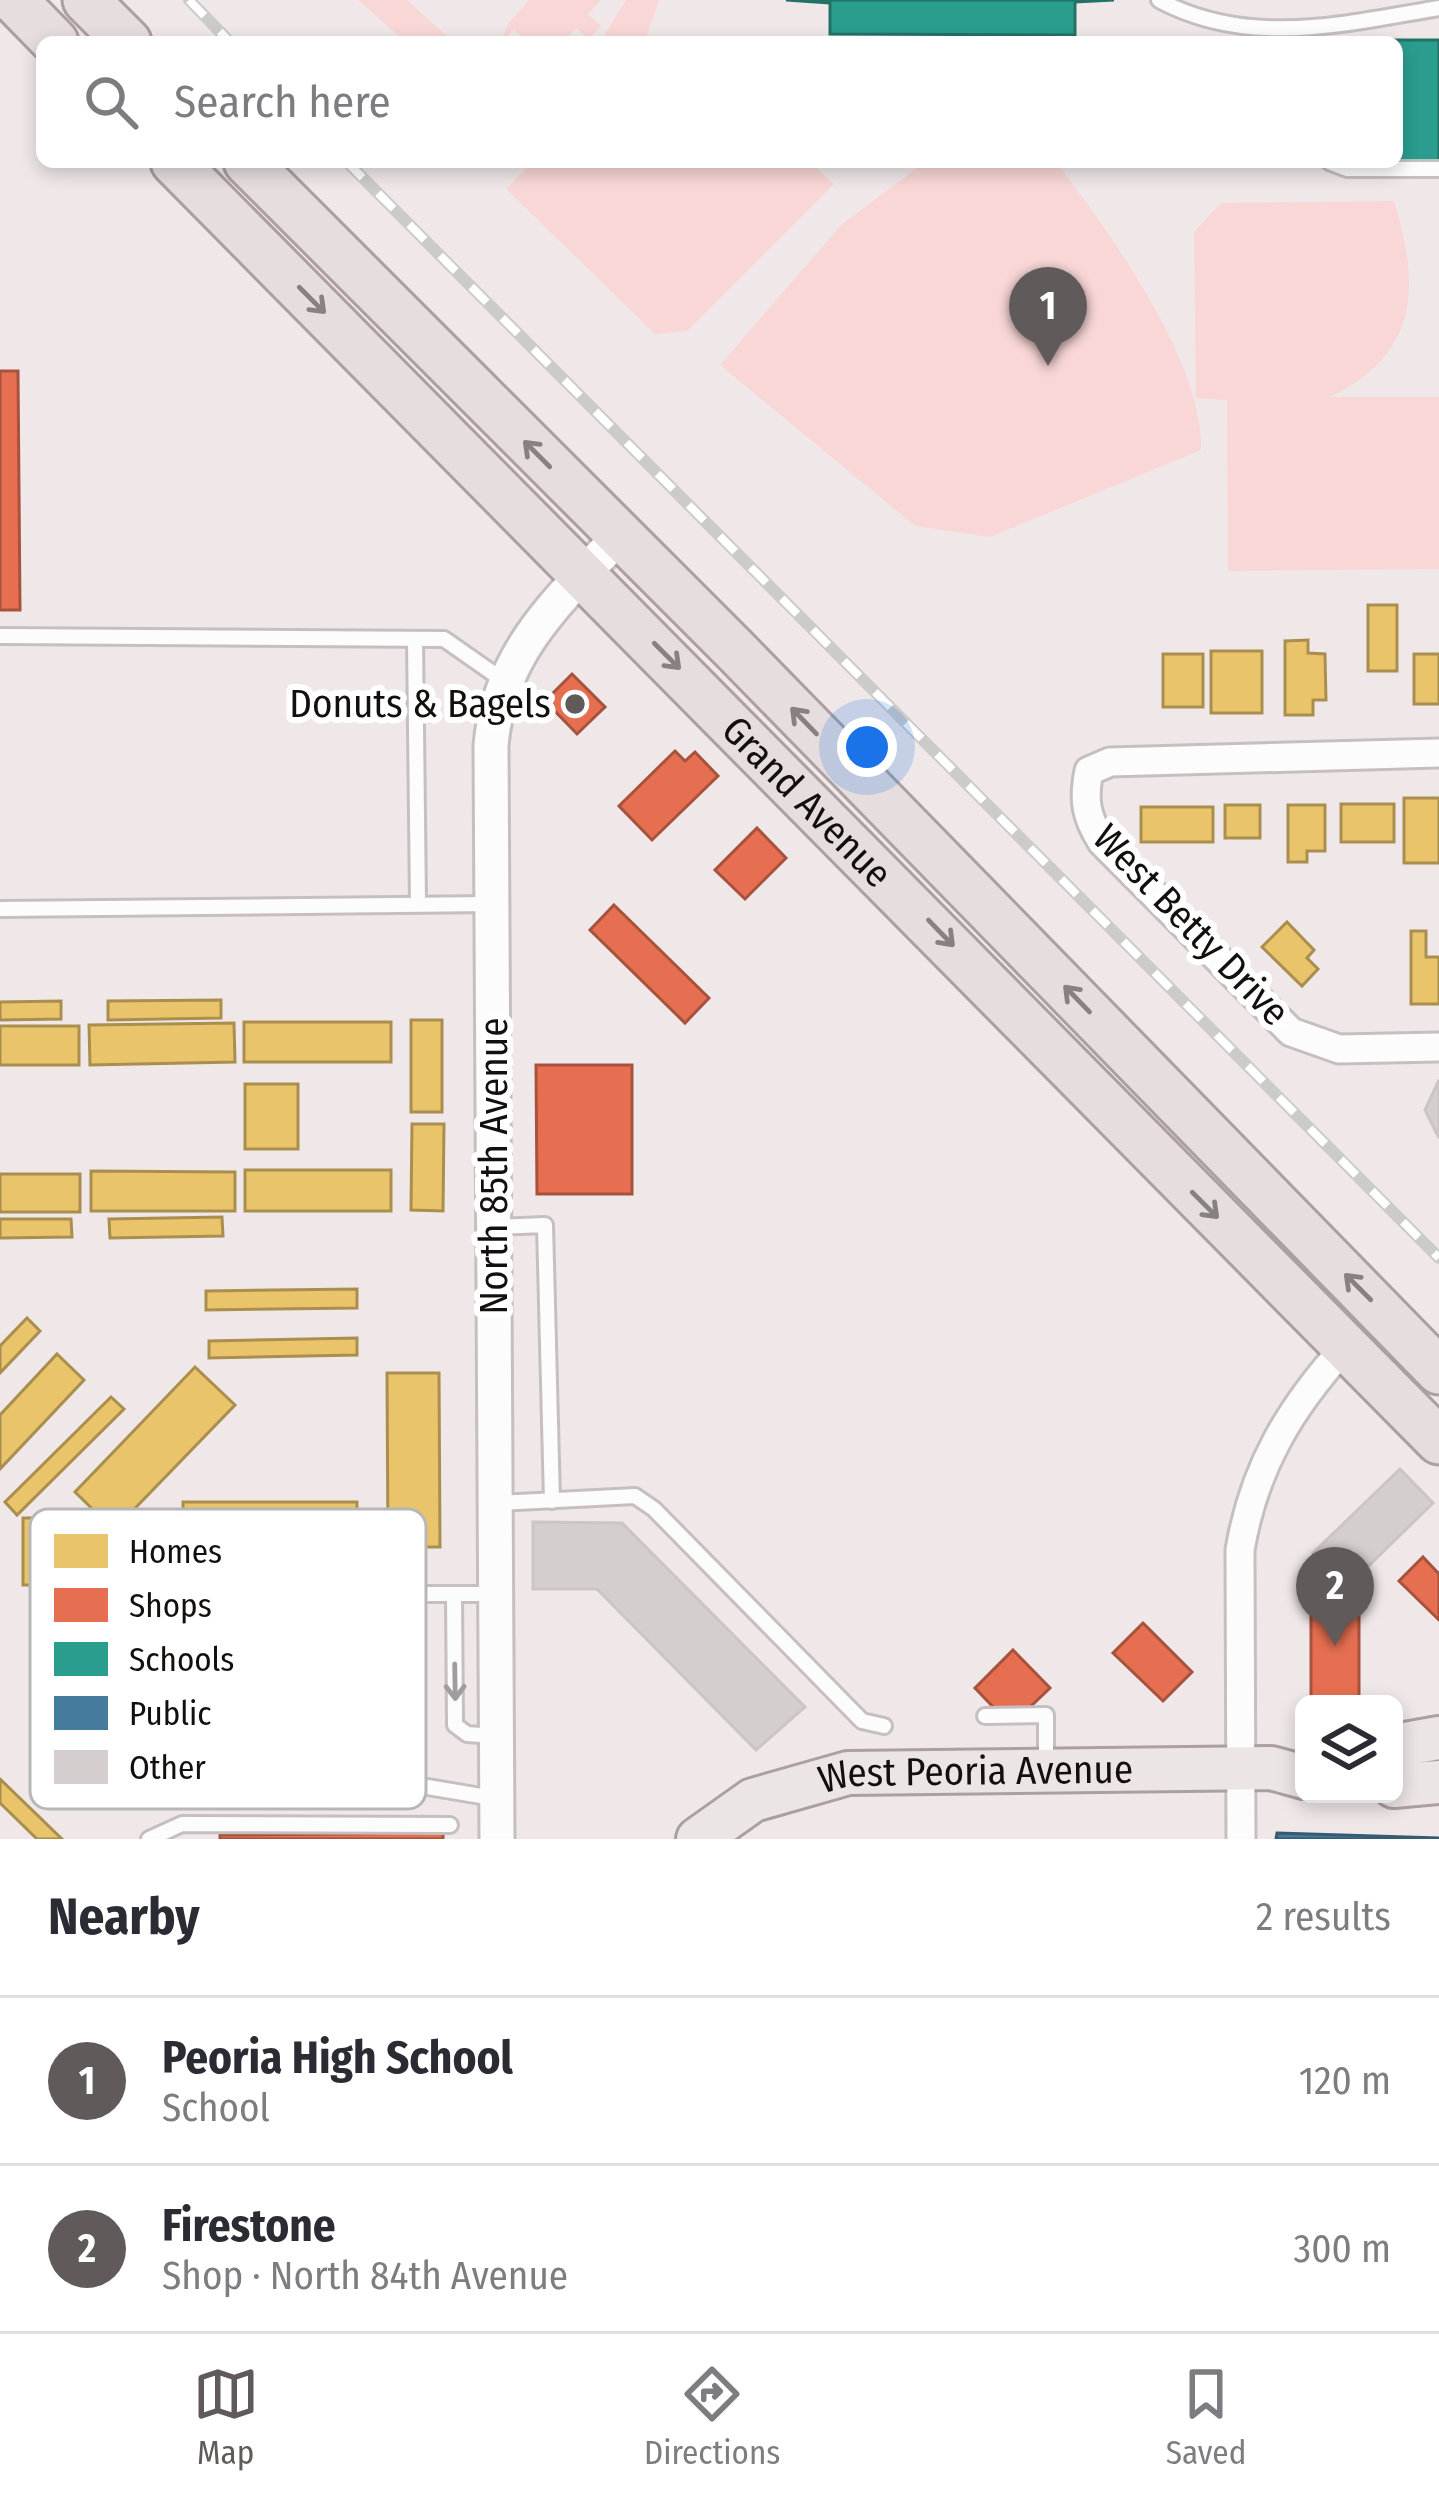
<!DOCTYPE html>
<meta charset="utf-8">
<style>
:root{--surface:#fff;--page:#f2f2f3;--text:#2b2b33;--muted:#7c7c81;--line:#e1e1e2;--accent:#605b5a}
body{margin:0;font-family:"Fira Sans Condensed",sans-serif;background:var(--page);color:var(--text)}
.controls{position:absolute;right:36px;bottom:36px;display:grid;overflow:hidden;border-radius:18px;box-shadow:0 6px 18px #0003}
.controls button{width:108px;height:108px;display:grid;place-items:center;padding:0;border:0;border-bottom:3px solid var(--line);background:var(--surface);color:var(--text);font:60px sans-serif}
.you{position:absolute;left:867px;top:747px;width:42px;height:42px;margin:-30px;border:9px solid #fff;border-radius:50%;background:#1a73e8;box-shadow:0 0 0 18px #1a73e833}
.badge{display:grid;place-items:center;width:78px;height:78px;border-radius:50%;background:var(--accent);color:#fff;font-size:39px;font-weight:700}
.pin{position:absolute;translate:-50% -99px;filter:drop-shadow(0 3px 6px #0008)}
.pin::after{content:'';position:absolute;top:63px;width:42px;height:36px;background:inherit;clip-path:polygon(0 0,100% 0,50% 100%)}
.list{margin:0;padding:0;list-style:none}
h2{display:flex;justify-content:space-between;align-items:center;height:156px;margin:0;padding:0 48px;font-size:51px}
h2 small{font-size:39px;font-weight:400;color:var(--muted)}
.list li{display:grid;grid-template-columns:78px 1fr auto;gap:36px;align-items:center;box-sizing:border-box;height:168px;padding:0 48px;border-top:3px solid var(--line)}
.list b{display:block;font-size:45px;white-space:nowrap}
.list p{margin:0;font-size:39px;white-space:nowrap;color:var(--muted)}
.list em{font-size:39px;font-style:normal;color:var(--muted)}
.icon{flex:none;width:66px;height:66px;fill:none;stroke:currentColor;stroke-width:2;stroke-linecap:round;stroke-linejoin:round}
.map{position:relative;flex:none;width:1439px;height:1839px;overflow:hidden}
.search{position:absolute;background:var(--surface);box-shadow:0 6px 18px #0003;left:36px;right:36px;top:36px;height:132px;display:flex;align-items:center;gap:30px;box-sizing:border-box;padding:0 42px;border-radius:18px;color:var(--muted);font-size:45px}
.sheet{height:492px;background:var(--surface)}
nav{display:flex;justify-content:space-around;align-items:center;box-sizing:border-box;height:168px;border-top:3px solid var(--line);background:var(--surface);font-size:33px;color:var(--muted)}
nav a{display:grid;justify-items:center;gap:6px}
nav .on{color:var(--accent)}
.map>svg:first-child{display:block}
.green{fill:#f8d7d6}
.homes{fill:#e9c46a;stroke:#a98e4e;stroke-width:3}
.shops{fill:#e76f51;stroke:#a7523d;stroke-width:3}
.schools{fill:#2a9d8f;stroke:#237268;stroke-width:3}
.public{fill:#457b9d;stroke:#365b72;stroke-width:3}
.building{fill:#d4cece;stroke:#cbc5c5;stroke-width:3}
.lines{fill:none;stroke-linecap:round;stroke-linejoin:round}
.service-casing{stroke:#c6bfbf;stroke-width:20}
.minor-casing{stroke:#c6bfbf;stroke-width:33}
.tertiary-casing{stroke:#c6bfbf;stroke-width:39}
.primary-casing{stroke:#ac9f9f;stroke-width:48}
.trunk-casing{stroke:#ac9f9f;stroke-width:51}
.service{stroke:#fdfcfc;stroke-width:14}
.minor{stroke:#fdfcfc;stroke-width:27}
.tertiary{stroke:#fdfcfc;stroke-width:33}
.primary{stroke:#ece5e5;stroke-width:42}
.trunk{stroke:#e6dede;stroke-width:45}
.rail-casing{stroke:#cdcbca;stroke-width:12}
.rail{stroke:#fff;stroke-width:8;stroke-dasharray:22;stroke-linecap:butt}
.oneway{stroke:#878180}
.oneway2{stroke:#9f9d9d}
.poi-dot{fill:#605b5a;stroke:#fff;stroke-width:4.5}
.labels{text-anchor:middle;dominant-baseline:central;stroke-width:12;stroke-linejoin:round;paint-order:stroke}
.poi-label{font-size:39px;fill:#130f0e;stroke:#fff;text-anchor:end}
.street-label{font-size:39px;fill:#130f0e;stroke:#fff}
.key{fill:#fff;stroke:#b8b7b7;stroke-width:3}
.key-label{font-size:33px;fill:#130f0e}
</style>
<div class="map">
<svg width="1439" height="1839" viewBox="0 0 1439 1839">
<rect width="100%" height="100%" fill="#f0e8e8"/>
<g class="green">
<path d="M358,0H407L453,42H405Z"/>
<path d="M529,0H601L588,14L601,26L589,39L576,28L563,42H528L514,30L501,42L508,24Z"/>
<path d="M626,0H659L646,38L600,42Z"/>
<path d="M532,162H810L834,184L687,331L655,334L506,189Z"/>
<path d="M925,162H1056C1110,233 1203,360 1201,450L990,537L915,526L720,365L842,224Z"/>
<path d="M1394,201C1420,287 1420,353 1330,397H1439V569L1228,571L1227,400L1196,398L1194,232L1221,203Z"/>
</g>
<g class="homes">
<rect x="1368" y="605" width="29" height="66"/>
<path d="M1308,640V653L1325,654L1326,700H1313V715H1285V641Z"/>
<rect x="1211" y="651" width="51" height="62"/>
<rect x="1163" y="654" width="40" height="53"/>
<rect x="1414" y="654" width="25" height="50"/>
<rect x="1404" y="798" width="35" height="65"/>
<rect x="1341" y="804" width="53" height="38"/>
<rect x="1225" y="805" width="35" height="33"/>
<path d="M1288,805H1325V851H1307V862H1288Z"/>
<rect x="1141" y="807" width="72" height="35"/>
<path d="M1287,922L1314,950L1307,958L1318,969L1302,986L1262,947Z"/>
<path d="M1411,931H1426V957H1439V1004H1411Z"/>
<path d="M221,1000V1018L108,1020V1001Z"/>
<path d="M61,1001V1019L0,1020V1002Z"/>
<rect x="411" y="1020" width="31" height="92"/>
<rect x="244" y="1022" width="147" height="40"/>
<path d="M234,1023L235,1062L90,1065L89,1025Z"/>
<rect x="0" y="1026" width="79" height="39"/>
<rect x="245" y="1084" width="53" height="65"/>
<path d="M412,1124H444L443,1211L411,1210Z"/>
<rect x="245" y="1170" width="146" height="41"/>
<path d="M91,1171L235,1172V1211H91Z"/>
<rect x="0" y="1174" width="80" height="38"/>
<path d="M222,1217L223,1236L110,1238L109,1219Z"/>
<path d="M0,1219H71L72,1237L0,1238Z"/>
<path d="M357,1289V1308L206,1310V1291Z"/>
<path d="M27,1318L40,1331L0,1373V1346Z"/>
<path d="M357,1338V1355L209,1358V1341Z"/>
<path d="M57,1354L84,1380L0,1469V1415Z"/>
<path d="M195,1367L235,1405L114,1530L75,1492Z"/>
<path d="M387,1373H439L440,1547H388Z"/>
<path d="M111,1397L124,1409L17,1515L5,1502Z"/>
<rect x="183" y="1502" width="174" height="54"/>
<rect x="23" y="1518" width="43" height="67"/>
<path d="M0,1779L62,1839H37L0,1803Z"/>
</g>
<g class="shops">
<path d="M0,371H18L20,610H0Z"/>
<path d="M572,674L605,707L577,734L545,701Z"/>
<path d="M675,751L685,761L695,752L718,776L652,840L619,806Z"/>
<path d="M757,828L786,858L745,899L715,870Z"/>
<path d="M614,905L709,998L685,1023L590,930Z"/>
<path d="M536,1065H632V1194H537Z"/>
<path d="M1423,1557L1439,1574V1620L1399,1581Z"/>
<path d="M1359,1587V1704H1311V1588Z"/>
<path d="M1143,1623L1192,1672L1163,1701L1113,1653Z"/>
<path d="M1013,1650L1050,1688L1030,1707L995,1709L975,1688Z"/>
<path d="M443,1833V1839H220V1835Z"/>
</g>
<g class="schools">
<path d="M786,0H1114L1075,2V35L830,34V3Z"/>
<path d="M1357,40H1439V162H1356H1397V42Z"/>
</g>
<path class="public" d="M1277,1833L1439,1838V1839H1276Z"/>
<g class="building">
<path d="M1439,1080V1138L1425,1110Z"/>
<path d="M1400,1469L1433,1503L1347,1587L1313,1553Z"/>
<path d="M533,1522L622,1523L805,1707L756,1750L597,1589H533Z"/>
</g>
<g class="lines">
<g class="service-casing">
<g id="service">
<path d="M1159,0C1248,48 1344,24 1439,8"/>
<path d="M1329,162L1347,169H1439"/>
<path d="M0,636L444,639L504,681"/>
<path d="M415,639L418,904"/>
<path d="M0,909L493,904"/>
<path d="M495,1227L545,1225L552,1501"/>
<path d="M497,1503L635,1496L654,1509L862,1721L884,1726"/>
<path d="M401,1594H496"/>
<path d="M454,1594L455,1725L467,1734L495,1736"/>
<path d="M985,1716L1046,1715V1765"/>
<path d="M404,1783L493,1798"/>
<path d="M149,1839L182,1824L450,1825"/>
</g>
</g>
<g class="minor-casing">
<g id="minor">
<path d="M1439,753L1110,762L1089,771C1083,800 1086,817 1102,842L1291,1032L1339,1049L1439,1047"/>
<path d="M1241,1839L1240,1550C1254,1467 1290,1408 1345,1347"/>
</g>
</g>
<g class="tertiary-casing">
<path id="tertiary" d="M497,1839L491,745C499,653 559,599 620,536"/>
</g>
<g class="primary-casing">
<g id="primary">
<path d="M1394,1746L1439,1738"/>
<path d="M1394,1786L1439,1782"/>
<path id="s1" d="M698,1839L753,1800L848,1773L1271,1768L1304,1777"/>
</g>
</g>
<g class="trunk-casing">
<g id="trunk">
<path d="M14,0L55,42"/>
<path d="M86,0L128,42"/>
<path id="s2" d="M174,162L1439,1441"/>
<path d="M247,162L736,651L1439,1371"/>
</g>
</g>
<use href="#service" class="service"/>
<use href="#minor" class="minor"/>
<use href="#tertiary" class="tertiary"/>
<use href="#primary" class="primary"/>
<use href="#trunk" class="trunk"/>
<g class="rail-casing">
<g id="rail">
<path d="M189,0L230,42"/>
<path d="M347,162L1439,1258"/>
</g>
</g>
<use href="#rail" class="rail"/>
</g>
<defs><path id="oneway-shaft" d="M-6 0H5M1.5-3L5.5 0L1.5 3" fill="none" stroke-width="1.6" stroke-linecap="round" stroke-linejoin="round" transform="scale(3)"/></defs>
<g class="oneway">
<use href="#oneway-shaft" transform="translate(312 300) rotate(45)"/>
<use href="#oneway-shaft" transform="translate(537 454) rotate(-135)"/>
<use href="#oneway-shaft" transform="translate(667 656) rotate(45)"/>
<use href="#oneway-shaft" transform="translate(804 721) rotate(-134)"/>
<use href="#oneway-shaft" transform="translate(941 933) rotate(46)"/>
<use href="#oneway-shaft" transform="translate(1077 999) rotate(-134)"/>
<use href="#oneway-shaft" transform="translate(1205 1205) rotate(45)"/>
<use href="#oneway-shaft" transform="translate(1358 1287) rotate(-135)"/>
</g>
<use class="oneway2" href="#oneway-shaft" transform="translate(455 1682) rotate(89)"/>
<circle class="poi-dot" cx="575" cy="704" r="12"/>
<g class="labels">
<g class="poi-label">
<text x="551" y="704">Donuts &amp; Bagels</text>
</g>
<g class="street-label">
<text stroke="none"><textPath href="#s2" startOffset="900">Grand Avenue</textPath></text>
<text transform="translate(1191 925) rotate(46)">West Betty Drive</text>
<text transform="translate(494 1166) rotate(-90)">North 85th Avenue</text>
<text stroke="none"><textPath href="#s1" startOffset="294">West Peoria Avenue</textPath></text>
</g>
</g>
<rect x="30" y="1509" width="396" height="300" rx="18" class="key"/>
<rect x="54" y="1534" width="54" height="34" fill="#e9c46a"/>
<rect x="54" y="1588" width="54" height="34" fill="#e76f51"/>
<rect x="54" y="1642" width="54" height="34" fill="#2a9d8f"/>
<rect x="54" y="1696" width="54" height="34" fill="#457b9d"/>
<rect x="54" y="1750" width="54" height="34" fill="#d4cece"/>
<g class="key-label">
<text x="129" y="1563">Homes</text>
<text x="129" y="1617">Shops</text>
<text x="129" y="1671">Schools</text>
<text x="129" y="1725">Public</text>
<text x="129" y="1779">Other</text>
</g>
</svg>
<div class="controls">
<button><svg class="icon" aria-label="layers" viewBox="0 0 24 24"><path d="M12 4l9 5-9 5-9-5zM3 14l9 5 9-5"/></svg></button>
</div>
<div class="you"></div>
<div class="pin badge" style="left:1048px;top:366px">1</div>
<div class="pin badge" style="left:1335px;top:1646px">2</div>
<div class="search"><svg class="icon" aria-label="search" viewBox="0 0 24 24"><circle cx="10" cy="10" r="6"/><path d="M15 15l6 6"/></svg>Search here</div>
</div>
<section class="sheet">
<h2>Nearby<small>2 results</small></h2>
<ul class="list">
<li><span class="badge">1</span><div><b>Peoria High School</b><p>School</p></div><em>120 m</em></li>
<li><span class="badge">2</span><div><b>Firestone</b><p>Shop · North 84th Avenue</p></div><em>300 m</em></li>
</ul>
</section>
<nav>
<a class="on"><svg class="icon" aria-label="map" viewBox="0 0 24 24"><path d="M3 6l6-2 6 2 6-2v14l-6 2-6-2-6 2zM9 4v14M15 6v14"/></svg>Map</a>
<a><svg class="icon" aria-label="directions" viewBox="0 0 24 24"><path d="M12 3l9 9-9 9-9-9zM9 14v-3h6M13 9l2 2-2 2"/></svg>Directions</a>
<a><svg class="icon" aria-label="saved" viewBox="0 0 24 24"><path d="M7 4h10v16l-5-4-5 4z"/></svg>Saved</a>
</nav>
